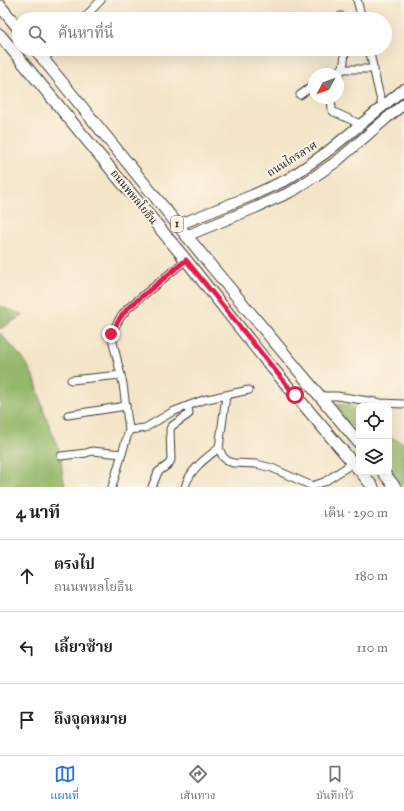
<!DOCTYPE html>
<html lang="th">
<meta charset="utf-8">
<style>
:root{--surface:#fff;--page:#f6f6f6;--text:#222;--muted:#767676;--line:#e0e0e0;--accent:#1a73e8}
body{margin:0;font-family:"IM FELL Great Primer","Noto Serif Thai",serif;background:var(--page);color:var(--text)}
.controls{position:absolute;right:12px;bottom:12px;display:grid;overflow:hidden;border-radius:8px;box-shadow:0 4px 16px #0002}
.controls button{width:36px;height:36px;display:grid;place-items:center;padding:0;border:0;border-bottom:1px solid var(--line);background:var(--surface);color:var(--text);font:20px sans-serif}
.compass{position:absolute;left:308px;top:68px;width:36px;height:36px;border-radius:50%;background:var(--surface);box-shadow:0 4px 16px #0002;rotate:229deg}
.stop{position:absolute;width:12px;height:12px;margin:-9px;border:3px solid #e11d48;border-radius:50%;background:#fff}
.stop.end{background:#e11d48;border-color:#fff;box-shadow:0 1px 4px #0008}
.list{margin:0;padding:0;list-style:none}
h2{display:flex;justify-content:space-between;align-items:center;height:52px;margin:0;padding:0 16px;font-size:17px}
h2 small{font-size:13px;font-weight:400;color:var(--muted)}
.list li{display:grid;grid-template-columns:26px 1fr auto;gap:12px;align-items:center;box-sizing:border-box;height:72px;padding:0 16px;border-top:1px solid var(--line)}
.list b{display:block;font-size:15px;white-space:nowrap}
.list p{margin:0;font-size:13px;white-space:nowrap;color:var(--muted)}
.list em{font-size:13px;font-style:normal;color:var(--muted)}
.icon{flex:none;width:22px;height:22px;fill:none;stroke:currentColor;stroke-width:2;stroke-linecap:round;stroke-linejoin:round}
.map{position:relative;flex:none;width:404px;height:487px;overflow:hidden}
.search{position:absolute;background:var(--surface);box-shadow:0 4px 16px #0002;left:12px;right:12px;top:12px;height:44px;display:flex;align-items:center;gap:10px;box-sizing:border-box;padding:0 14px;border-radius:22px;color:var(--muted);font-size:15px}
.sheet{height:268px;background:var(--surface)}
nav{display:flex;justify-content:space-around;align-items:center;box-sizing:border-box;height:56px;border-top:1px solid var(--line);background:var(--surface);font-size:11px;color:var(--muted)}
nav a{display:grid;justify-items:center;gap:2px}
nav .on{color:var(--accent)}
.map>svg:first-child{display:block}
.forest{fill:#96b86c;stroke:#596a44}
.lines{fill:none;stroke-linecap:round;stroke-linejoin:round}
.minor-casing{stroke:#3c3a36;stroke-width:9}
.secondary-casing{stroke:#3c3a36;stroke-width:12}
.primary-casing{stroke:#3c3a36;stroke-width:13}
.minor{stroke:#fff;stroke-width:7}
.secondary{stroke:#fff;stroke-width:10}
.primary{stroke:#fff;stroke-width:11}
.route{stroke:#e11d48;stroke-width:5}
.labels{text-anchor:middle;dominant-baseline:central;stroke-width:4;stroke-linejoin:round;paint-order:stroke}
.shield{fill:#fcf5e5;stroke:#5f5d58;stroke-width:1}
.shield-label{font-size:10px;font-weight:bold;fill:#1c1c1c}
.street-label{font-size:11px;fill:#1c1c1c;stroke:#fcf5e5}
</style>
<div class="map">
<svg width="404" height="487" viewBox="0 0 404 487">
<rect width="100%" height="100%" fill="#fcf5e5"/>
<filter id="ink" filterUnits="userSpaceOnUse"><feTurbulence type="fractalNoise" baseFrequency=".025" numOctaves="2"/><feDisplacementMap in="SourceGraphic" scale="8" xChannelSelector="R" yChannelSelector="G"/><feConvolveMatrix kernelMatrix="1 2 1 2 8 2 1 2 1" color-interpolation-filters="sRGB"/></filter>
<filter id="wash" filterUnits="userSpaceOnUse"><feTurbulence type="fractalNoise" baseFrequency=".012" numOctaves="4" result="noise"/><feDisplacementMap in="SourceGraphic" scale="16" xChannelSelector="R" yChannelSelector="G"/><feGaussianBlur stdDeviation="0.9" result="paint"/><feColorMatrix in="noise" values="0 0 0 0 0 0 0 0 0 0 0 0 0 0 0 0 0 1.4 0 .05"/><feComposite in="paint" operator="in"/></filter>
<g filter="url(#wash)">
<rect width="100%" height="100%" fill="#f4e5c9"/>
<g class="forest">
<path d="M0,306L23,315L0,329Z"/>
<path d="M0,333L26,362L36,382L44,412L61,456L62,470L65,487H0Z"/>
<path d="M337,404L351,406L359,413V435L342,415Z"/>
<path d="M389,437L404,443V487H403L389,471Z"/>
</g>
</g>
<g filter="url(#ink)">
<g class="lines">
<g class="minor-casing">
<g id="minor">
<path d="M357,0L362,19"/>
<path d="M341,16V19"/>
<path d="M83,19L101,0"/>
<path d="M369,49L382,106"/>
<path d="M44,59L54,49"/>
<path d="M331,74L342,69H374"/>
<path d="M338,78C343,66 346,62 344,49"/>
<path d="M300,95L314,85"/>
<path d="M331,98L332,110L334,112L360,124"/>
<path d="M71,380L121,375"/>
<path d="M226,396L219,448L223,457L228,461L233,463L256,464L272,468L312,486L324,482L353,463"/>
<path d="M321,396H337L381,403L404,404"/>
<path d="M68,415L126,406"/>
<path d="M129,430L145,428L172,412L203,400L249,390"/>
<path d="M61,456L86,453L92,451L122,454"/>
<path d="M112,487L129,430L123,384L111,334L120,318L128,308L186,260"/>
<path d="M152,487L158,472L169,464L171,460L170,429L172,426L189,414L188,406"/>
<path d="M185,487C190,469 205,459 219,448"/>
</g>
</g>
<g class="secondary-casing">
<g id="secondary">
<path d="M178,225L253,195L288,179L327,152L404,89"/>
<path d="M186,236L257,207L293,191L336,162L387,118L404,104"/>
</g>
</g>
<g class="primary-casing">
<g id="primary">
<path d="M0,6L19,29"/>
<path d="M0,35L186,260L263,357L359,470"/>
<path d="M35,49L212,267L359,443"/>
<path d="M361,472L373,487"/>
<path d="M383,472L395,487"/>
</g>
</g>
<use href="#minor" class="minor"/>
<use href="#secondary" class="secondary"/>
<use href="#primary" class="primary"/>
</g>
</g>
<g class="lines" filter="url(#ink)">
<path class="route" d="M111,334L120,318L128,308L186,260L295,395"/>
</g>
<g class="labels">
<rect class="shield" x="171" y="216" width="12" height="16" rx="3"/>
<g class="shield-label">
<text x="177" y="224">1</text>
</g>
<g class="street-label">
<text transform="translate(292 159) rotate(-32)">ถนนไกรลาศ</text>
<text transform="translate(134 197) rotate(51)">ถนนพหลโยธิน</text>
</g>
</g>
</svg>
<div class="controls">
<button><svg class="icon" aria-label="locate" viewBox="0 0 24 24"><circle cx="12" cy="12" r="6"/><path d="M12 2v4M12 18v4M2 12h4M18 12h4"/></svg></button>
<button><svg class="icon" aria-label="layers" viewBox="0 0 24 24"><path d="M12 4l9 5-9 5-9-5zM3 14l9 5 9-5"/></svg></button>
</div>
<svg class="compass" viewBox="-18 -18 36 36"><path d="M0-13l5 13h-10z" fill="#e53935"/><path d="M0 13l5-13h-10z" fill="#767676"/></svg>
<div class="stop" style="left:295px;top:395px"></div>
<div class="stop end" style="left:111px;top:334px"></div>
<div class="search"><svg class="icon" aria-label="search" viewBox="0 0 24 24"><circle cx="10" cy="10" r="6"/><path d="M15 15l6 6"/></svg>ค้นหาที่นี่</div>
</div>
<section class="sheet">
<h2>4 นาที<small>เดิน · 290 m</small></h2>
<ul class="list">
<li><svg class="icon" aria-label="ahead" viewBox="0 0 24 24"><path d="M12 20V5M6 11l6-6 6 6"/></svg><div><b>ตรงไป</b><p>ถนนพหลโยธิน</p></div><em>180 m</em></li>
<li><svg class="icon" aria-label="left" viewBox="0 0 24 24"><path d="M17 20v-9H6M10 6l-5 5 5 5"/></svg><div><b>เลี้ยวซ้าย</b></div><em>110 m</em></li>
<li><svg class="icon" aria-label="arrive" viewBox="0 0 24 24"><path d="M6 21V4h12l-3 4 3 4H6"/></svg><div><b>ถึงจุดหมาย</b></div></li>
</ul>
</section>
<nav>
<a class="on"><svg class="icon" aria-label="map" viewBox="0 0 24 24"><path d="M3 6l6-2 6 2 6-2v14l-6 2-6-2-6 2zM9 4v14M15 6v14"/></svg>แผนที่</a>
<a><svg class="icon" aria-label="directions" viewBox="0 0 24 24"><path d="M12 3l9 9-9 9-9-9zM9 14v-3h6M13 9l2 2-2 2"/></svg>เส้นทาง</a>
<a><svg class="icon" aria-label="saved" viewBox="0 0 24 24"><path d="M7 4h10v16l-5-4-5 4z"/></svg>บันทึกไว้</a>
</nav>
